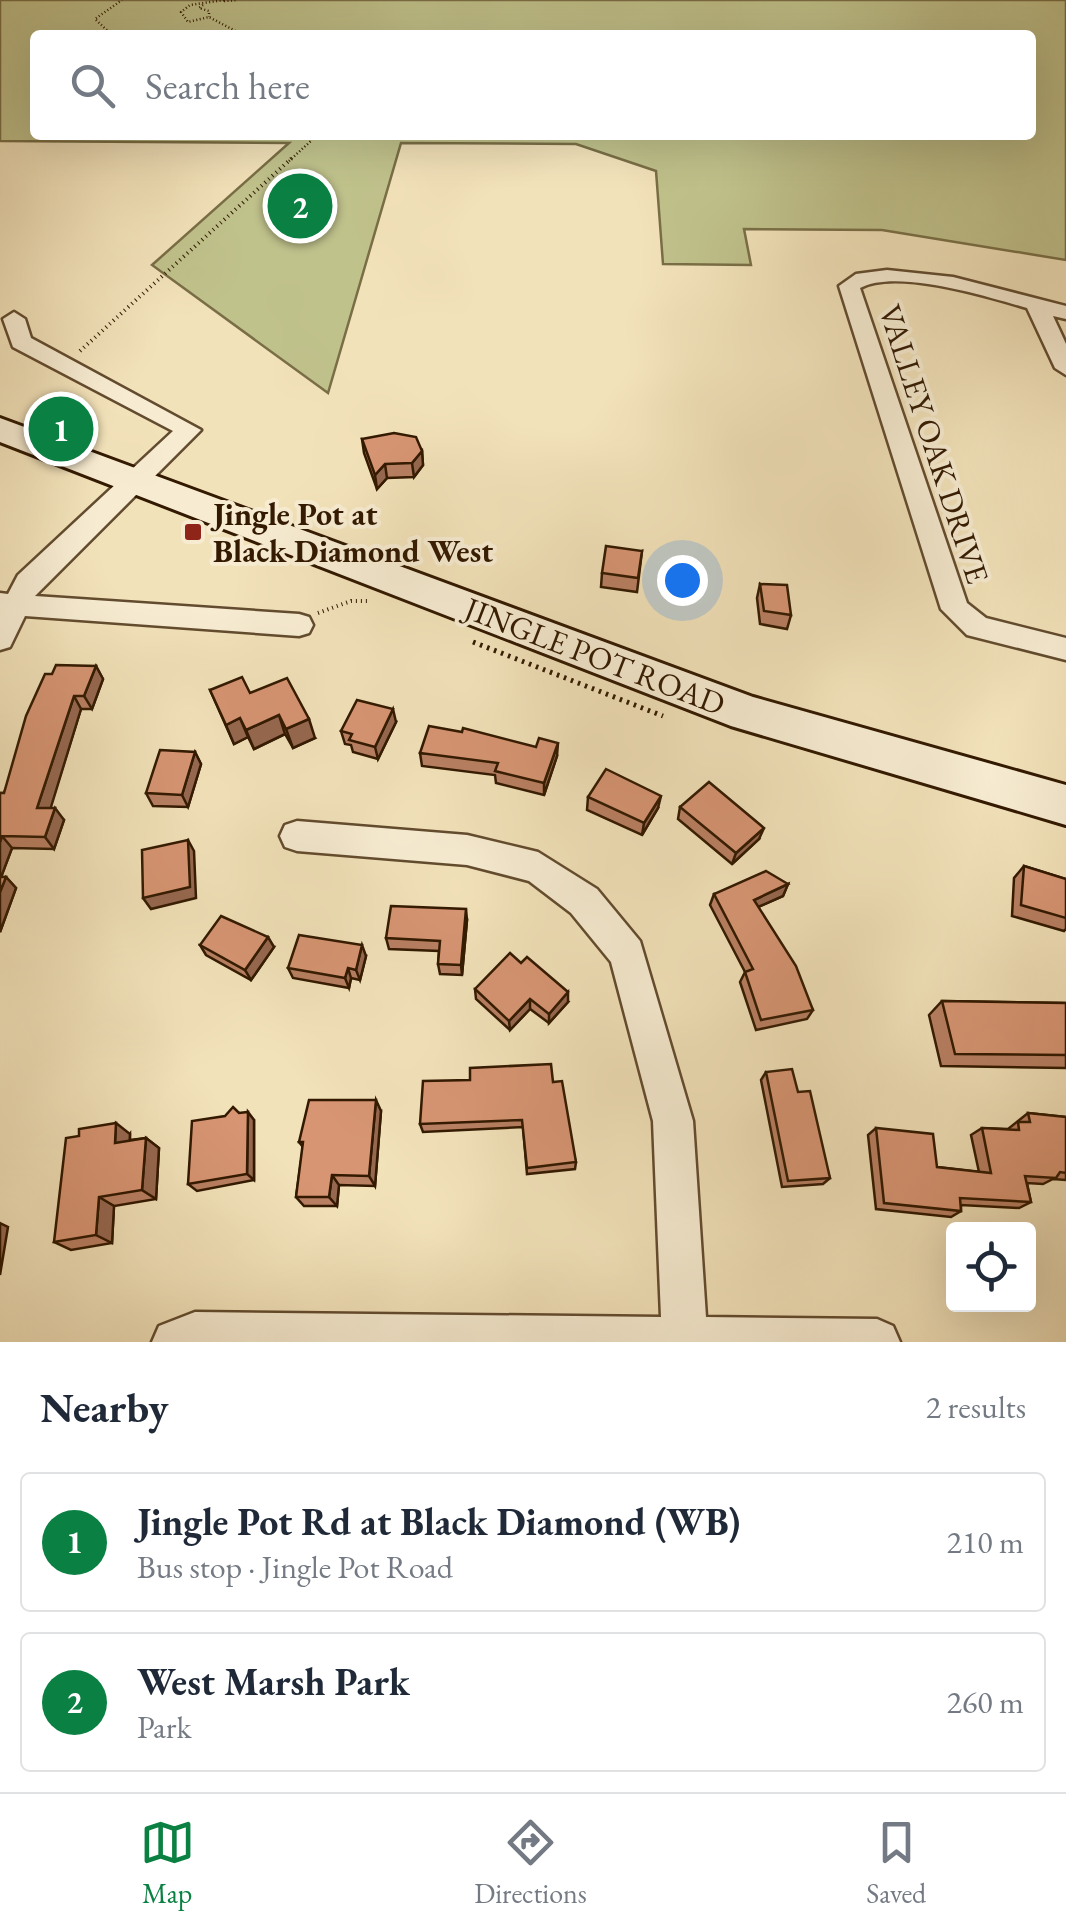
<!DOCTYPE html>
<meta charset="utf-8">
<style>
:root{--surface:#fff;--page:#f6f6f7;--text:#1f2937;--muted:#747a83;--line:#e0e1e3;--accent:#0b8043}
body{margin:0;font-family:"EB Garamond",serif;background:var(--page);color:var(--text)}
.controls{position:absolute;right:30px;bottom:30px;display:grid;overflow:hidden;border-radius:10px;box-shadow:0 10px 40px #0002}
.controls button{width:90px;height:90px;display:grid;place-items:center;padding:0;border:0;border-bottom:2px solid var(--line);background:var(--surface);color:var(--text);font:50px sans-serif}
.you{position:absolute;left:682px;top:580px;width:35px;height:35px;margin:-25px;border:8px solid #fff;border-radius:50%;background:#1a73e8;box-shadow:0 0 0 15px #1a73e833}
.badge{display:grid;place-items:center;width:65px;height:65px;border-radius:50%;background:var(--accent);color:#fff;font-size:32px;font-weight:700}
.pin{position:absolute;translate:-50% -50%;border:5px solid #fff;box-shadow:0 2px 10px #0006}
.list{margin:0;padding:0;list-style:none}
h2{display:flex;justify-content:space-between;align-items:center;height:130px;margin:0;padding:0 40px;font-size:42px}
h2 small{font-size:32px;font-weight:400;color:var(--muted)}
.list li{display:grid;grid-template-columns:65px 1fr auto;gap:30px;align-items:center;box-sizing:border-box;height:140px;margin:0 20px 20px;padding:0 20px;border:2px solid var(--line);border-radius:10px}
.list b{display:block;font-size:38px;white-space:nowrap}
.list p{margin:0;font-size:32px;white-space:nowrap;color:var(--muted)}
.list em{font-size:32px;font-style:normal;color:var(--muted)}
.icon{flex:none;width:55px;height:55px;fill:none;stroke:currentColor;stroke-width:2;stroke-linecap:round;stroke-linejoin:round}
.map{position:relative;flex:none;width:1066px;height:1342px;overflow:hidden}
.search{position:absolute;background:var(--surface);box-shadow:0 10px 40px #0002;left:30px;right:30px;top:30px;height:110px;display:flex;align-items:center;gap:25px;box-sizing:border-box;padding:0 35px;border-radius:10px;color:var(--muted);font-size:38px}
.sheet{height:450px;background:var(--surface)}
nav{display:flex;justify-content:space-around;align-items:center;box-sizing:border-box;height:140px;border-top:2px solid var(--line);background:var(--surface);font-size:28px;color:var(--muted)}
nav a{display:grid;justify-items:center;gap:5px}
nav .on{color:var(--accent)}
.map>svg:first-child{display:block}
.green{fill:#c0c28c;stroke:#796e46;stroke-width:2.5;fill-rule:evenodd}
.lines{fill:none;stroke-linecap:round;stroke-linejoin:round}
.street-casing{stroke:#624b2e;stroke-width:5}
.secondary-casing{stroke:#321900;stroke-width:6}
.path-far2{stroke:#321900;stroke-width:2.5;stroke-dasharray:1 2.5;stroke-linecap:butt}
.path-far1{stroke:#321900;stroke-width:4;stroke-dasharray:1 4;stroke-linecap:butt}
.path{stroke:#321900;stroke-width:5;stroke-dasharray:2.5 5;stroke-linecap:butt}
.street{fill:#f7ecd2;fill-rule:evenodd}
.secondary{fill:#f7ecd2;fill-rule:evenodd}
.wall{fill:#b98063;stroke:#321900;stroke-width:2.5}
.shaded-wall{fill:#966850;stroke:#321900;stroke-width:2.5}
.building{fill:#d79573;stroke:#321900;stroke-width:2.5}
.poi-dot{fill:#8f2418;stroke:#f7ecd2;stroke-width:4}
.labels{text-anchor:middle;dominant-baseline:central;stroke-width:8;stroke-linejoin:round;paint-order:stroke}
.street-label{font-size:32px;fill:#321900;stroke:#f7ecd2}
.poi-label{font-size:32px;font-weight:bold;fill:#321900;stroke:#f7ecd2;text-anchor:start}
</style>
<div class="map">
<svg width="1066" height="1342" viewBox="0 0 1066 1342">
<rect width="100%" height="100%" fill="#f2e2ba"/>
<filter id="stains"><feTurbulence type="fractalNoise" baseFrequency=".002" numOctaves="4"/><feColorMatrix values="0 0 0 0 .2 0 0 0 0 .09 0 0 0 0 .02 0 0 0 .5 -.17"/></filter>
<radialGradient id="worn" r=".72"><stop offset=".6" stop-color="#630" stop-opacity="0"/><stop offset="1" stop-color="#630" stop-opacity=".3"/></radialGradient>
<path class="green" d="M0,0H1066V260L882,230L744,229L751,265L663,264L656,171L576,144L401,143L328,393L152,265L289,143L0,141ZM35,35H1031V135H35Z"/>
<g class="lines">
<g class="street-casing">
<g id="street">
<path d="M887,270L953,277L1066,306V319L1053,316L1066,344V375L1055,368L1027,308C989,297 896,268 860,288L967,603L986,618L1066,638V660L967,635L941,609L839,286L856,274Z"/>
<path d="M14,312L25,319L31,338L201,430L35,596L299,614L309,617L313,625L309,633L299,636L25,616L10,647L0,650V593L8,594L18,575L173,431L13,347L3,319Z"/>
<path d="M297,821L467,835L538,852L597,889L640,941L693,1121L706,1317L877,1319L893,1326L900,1342H152L159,1326L195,1312L661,1317L653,1121L611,962L571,913L529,881L467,865L297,851L285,847L280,836L285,825Z"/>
</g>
</g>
<g class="secondary-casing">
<path id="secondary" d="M0,418L753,697L1066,785V825L731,726L0,442Z"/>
</g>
<g class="path-far2">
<path d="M224,0L190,5L181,12L188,22L209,17L243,35"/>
<path d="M224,1L237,0"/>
<path d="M203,5L199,8L209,11V17"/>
<path d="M112,35L95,19L122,0"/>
<path d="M289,161L312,140L310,135"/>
</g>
<g class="path-far1">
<path d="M80,351L292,158"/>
<path d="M318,613L351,601H370"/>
</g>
<path class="path" d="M473,642L663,716"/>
<use href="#street" class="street"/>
<use href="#secondary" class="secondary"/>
</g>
<g class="wall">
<path d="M362,439L422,451L423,465L414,477L387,478L377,489L364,453Z"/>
<path d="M642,551L637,592L601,587L602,573Z"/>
<path d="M760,584L791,615L787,629L760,624L757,598Z"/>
<path d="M96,666L103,679L92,709H81L50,808L64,820L54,849L12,848L1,877H6L16,888L0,932V793H4L52,674Z"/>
<path d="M210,690L250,693L315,738L293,748L285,734L254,749L248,737L234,744Z"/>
<path d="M396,722L378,759L353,752L351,745L345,744L341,731Z"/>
<path d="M195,752L201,764L188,807L153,806L146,793Z"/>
<path d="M420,753L557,756L544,795L496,783L495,775L422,766Z"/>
<path d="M588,797L658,808L642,835L587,810Z"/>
<path d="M680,807L759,839L732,864L678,819Z"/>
<path d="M1024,866L1066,879V929L1064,931L1012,916L1014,878Z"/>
<path d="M788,884L783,896L758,907L813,1010L807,1019L756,1030L740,982L745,972L710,905L714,894Z"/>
<path d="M467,920L462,975L440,974L438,964L439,951L389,949L386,938Z"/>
<path d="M200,945L274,947L251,980L206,955Z"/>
<path d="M366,956L360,980L351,978L349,988L293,978L288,968Z"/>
<path d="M475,989L568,1002L549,1023L530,1009L510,1030L476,999Z"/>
<path d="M942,1001L1066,1003V1068L941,1066L929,1015Z"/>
<path d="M766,1072L798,1092L830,1178L823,1184L782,1187L761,1080Z"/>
<path d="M553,1082L576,1162L575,1169L527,1174L523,1127L423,1132L420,1124Z"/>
<path d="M381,1111L375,1186L339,1185L337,1206H304L296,1197L303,1147L299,1142Z"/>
<path d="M239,1113L254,1120V1180L197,1191L188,1184Z"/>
<path d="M1028,1113L1066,1117V1180L1053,1179L1043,1184L1027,1183L1031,1202L1019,1208L961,1205V1211L951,1217L876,1209L868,1135L876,1128L937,1167L979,1172L971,1135L982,1128L1008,1129Z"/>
<path d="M130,1134V1140L146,1138L159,1148L156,1199L114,1206L112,1243L71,1250L54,1242Z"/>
</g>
<g class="shaded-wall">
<path d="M422,451L423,465L414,477L412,463Z"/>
<path d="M385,464L387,478L377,489L375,475Z"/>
<path d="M96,666L103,679L92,709L84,696Z"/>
<path d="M74,696L81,709L47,820L37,808Z"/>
<path d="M393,709L396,722L378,759L375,747Z"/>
<path d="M279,715L285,734L254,749L246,730Z"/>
<path d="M240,718L248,737L234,744L226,725Z"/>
<path d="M309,719L315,738L293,748L286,729Z"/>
<path d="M558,743L557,756L544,795V783Z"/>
<path d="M195,752L201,764L188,807L182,795Z"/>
<path d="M661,796L658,808L642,835L644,823Z"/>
<path d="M55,808L64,820L54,849L45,837Z"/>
<path d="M764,828L759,839L732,864L736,853Z"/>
<path d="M2,836L12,848L0,880V842Z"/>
<path d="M188,840L194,851L196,898L151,909L143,898Z"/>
<path d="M6,877L16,888L0,932V892Z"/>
<path d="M788,884L783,896L749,911L754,900Z"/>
<path d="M466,909L467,920L462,975L461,965Z"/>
<path d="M268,937L274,947L251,980L245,970Z"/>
<path d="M362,945L366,956L360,980L356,970Z"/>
<path d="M348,968L351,978L349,988L345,978Z"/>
<path d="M568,992V1002L549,1023V1014Z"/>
<path d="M530,999V1009L510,1030L509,1021Z"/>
<path d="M376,1100L381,1111L375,1186L369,1176Z"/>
<path d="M248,1112L254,1120V1180L247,1174Z"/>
<path d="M116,1123L130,1134L129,1153L115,1143Z"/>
<path d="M146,1138L159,1148L156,1199L142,1190Z"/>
<path d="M332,1175L339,1185L337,1206L329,1197Z"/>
<path d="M99,1197L114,1206L112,1243L96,1235Z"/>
<path d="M0,1223L8,1227L0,1275Z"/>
</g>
<g class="building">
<path d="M394,433L416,437L422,451L412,463L385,464L375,475L362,439Z"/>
<path d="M606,546L642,551L638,578L602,573Z"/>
<path d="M760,584L787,585L791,615L764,611Z"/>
<path d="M56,665L96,666L84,696H74L37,808H55L45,837L2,836L0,842V793H4L26,716L45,674H52Z"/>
<path d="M242,677L250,693L287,678L309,719L286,729L279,715L246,730L240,718L226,725L210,690Z"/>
<path d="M357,700L393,709L375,747L349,740L352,734L341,731Z"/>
<path d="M429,726L462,732L463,728L536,747L539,738L558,743L544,783L495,771L498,763L420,753Z"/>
<path d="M160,750L195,752L182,795L146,793Z"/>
<path d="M606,769L661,796L644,823L588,797Z"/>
<path d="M709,782L764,828L736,853L680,807Z"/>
<path d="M188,840L190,887L143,898L142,850Z"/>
<path d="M1024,866L1066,879V918L1021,905Z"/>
<path d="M766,871L788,884L754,900L796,966L813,1010L761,1020L745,972L753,969L714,894Z"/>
<path d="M0,877H6L0,892Z"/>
<path d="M391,906L466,909L461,965L438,964L440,941L386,938Z"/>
<path d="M221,916L268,937L245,970L200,945Z"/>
<path d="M299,935L362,945L356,970L348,968L345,978L288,968Z"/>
<path d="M510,953L521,963L527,957L568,992L549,1014L530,999L509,1021L475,989Z"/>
<path d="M942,1001L1066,1003V1055L955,1054Z"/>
<path d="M551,1064L553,1082L562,1081L576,1162L527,1168L522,1120L420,1124L423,1081L470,1080V1068Z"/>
<path d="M792,1069L798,1092L810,1091L830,1178L788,1181L766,1072Z"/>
<path d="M309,1100H376L369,1176L332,1175L329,1197H296L303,1142H299Z"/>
<path d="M233,1107L239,1113L248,1112L247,1174L188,1184L192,1121L225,1116Z"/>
<path d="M1028,1113L1066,1117V1173L1060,1172L1056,1178L1025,1176L1031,1202L960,1198L961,1211L884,1203L876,1128L933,1134L937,1167L991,1173L982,1128L1019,1130L1018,1122H1030Z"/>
<path d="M116,1123L115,1143L146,1138L142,1190L99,1197L96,1235L54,1242L66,1138L79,1136V1129Z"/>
</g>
<rect class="poi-dot" x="183" y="522" width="20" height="20" rx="5"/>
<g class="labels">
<g class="street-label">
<text transform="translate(934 444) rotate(72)">VALLEY OAK DRIVE</text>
<text transform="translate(595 656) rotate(21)">JINGLE POT ROAD</text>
</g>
<g class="poi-label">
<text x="213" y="514">Jingle Pot at<tspan x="213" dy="37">Black Diamond West</tspan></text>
</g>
</g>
<rect width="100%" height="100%" filter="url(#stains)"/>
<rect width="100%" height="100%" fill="url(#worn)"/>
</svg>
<div class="controls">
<button><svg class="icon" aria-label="locate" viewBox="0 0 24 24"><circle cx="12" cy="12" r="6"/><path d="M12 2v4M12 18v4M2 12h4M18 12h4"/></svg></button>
</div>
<div class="you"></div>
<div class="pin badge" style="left:61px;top:429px">1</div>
<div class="pin badge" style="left:300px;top:206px">2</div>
<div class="search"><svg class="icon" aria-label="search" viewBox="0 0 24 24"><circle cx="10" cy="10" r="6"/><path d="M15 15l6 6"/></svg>Search here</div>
</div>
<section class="sheet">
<h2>Nearby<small>2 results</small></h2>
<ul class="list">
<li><span class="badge">1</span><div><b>Jingle Pot Rd at Black Diamond (WB)</b><p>Bus stop · Jingle Pot Road</p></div><em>210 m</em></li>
<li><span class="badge">2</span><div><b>West Marsh Park</b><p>Park</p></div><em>260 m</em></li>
</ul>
</section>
<nav>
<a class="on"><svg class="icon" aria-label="map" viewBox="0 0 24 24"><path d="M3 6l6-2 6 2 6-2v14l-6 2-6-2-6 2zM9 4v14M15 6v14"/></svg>Map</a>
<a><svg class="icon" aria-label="directions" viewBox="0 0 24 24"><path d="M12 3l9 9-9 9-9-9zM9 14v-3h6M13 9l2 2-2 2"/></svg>Directions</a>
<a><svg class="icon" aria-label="saved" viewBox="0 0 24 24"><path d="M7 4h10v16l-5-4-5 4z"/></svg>Saved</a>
</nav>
